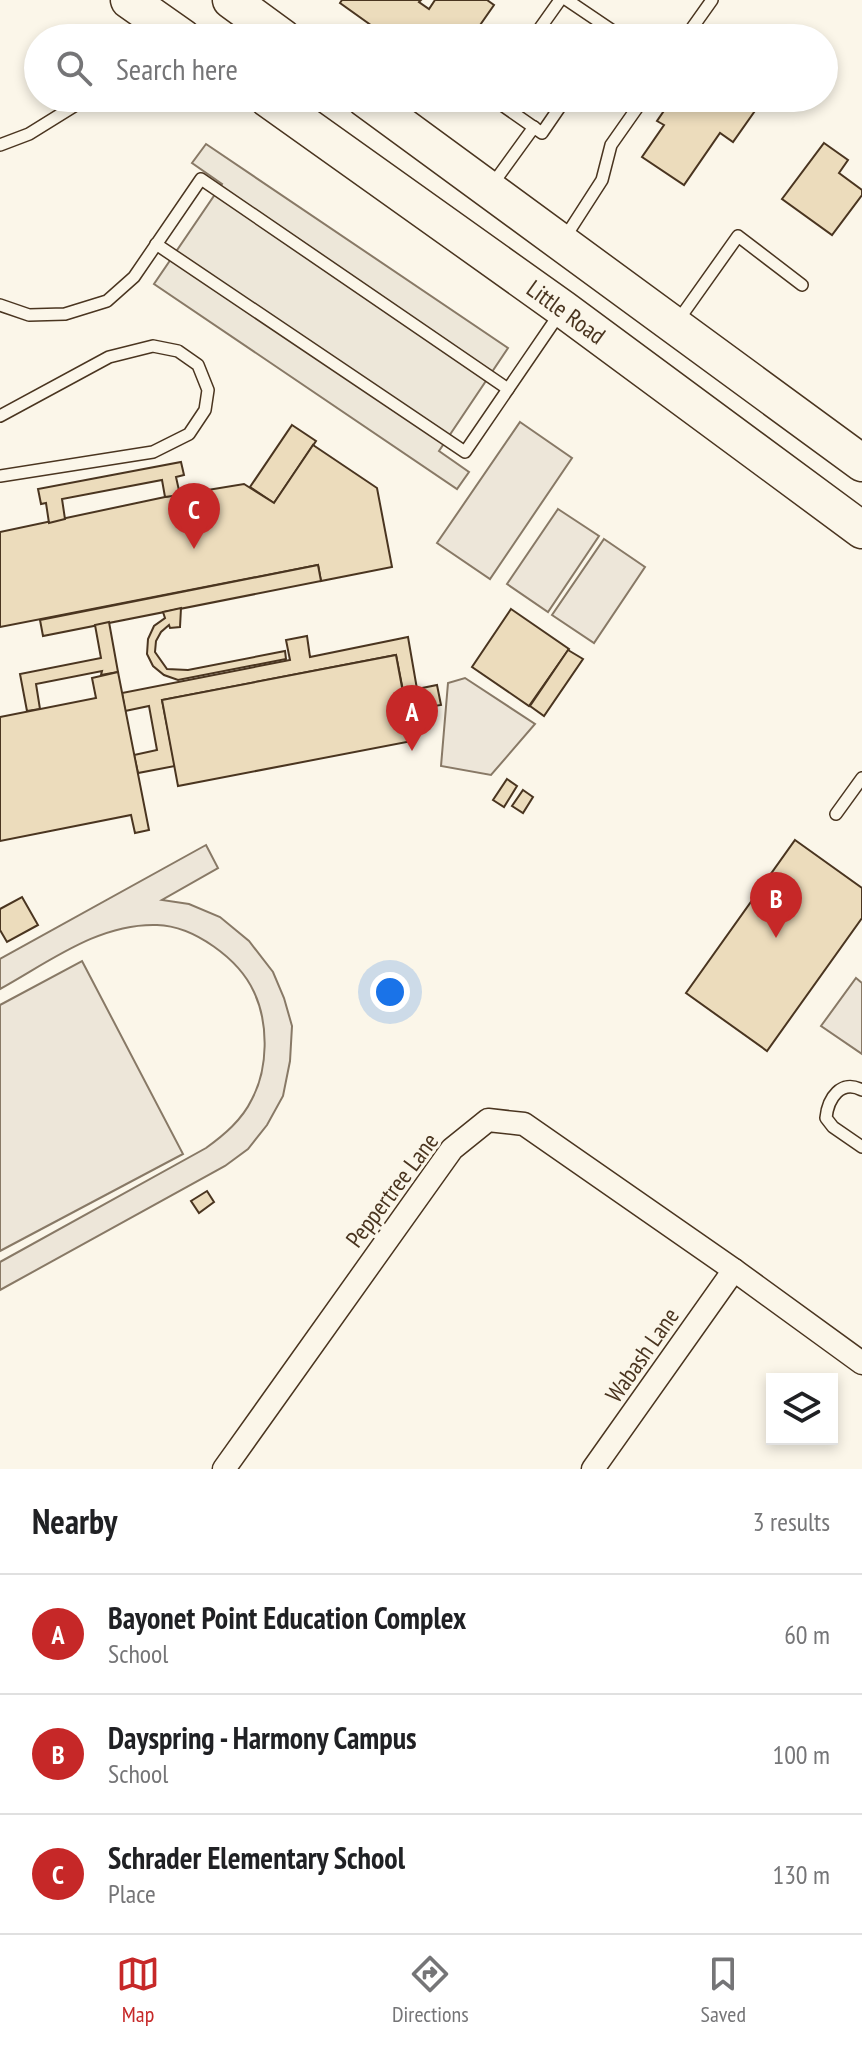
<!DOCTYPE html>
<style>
:root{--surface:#fff;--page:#f2f2f2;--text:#202124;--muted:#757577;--line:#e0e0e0;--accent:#c62828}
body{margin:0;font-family:"PT Sans Narrow",sans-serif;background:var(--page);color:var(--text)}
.controls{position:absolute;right:24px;bottom:24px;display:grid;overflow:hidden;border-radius:0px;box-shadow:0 4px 12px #0003}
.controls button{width:72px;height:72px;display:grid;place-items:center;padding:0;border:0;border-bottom:2px solid var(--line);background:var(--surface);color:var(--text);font:40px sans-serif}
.you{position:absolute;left:390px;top:992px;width:28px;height:28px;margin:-20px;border:6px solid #fff;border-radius:50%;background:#1a73e8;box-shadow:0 0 0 12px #1a73e833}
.badge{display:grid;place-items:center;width:52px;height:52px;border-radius:50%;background:var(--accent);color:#fff;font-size:26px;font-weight:700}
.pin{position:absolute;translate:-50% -66px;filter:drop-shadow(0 2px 4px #0008)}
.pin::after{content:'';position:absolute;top:42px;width:28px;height:24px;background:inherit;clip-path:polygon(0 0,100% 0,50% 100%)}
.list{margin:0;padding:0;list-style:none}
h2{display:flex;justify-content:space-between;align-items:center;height:104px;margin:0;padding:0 32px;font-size:34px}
h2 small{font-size:26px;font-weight:400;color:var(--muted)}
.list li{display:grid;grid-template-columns:52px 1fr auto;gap:24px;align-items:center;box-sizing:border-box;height:120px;padding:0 32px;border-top:2px solid var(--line)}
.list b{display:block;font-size:30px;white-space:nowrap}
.list p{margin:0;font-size:26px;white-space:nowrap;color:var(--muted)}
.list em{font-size:26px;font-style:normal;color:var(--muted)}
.icon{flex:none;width:44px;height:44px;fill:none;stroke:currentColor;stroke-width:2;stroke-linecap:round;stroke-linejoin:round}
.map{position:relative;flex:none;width:862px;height:1469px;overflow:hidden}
.search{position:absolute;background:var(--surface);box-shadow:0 4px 12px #0003;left:24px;right:24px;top:24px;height:88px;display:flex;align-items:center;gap:20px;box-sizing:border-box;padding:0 28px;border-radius:44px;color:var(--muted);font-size:30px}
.sheet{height:464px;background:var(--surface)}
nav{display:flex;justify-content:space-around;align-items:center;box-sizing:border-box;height:112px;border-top:2px solid var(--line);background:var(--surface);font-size:22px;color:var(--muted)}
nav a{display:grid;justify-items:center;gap:4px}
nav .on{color:var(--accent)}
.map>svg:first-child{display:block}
.green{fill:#ede6d9;stroke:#887966;stroke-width:2}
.parking{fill:#ede7d9;stroke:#887966;stroke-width:2}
.building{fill:#ecdcbc;stroke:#4a3520;stroke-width:2}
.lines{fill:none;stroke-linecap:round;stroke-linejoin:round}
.service-casing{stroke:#4a3520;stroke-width:14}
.minor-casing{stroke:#4a3520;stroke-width:25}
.primary-casing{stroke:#4a3520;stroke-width:39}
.service{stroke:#fbf6e9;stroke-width:11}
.minor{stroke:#fbf6e9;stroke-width:22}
.primary{stroke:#fbf6e9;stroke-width:36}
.labels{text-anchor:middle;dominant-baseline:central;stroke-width:6;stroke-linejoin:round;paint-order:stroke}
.street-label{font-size:24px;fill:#4a3520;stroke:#fbf6e9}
</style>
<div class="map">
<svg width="862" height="1469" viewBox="0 0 862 1469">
<rect width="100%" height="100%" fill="#fbf6e9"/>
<g class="green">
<path d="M520,422L572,458L490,579L437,543Z"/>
<path d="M558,509L599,536L548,612L507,584Z"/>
<path d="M604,539L645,567L594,643L552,615Z"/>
<path d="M465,678L535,724L491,775L441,766L448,683Z"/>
<path d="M206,845L218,868L162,900L189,904L220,917L249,941L273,972L284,998L292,1026L290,1061L283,1096L267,1125L248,1149L225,1166L0,1290V1262L206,1148C224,1135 242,1120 252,1099C268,1069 269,1024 254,992C239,959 194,926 157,925C99,923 49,962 0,989V959Z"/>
<path d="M82,961L183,1154L0,1251V1005Z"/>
<path d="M856,978L862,983V1054L821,1026Z"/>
</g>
<path class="parking" d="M206,144L508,348L439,451L469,472L457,489L154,284L222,184L192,163Z"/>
<g class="building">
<path d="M342,0H421L419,2L429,9L435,0H487L494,5L471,38H389L340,3Z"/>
<path d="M682,98H728L734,102L737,98H764L733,142L720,133L684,185L642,157L664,125L657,121L668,105L674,109Z"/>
<path d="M824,143L848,160L839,173L862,190V195L832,235L782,199Z"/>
<path d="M292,425L316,441L274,503L250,487Z"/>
<path d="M313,445L377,488L392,567L321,581L318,565L0,627V532L165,497L244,484L274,503Z"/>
<path d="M181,462L184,475L176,477L180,495L165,497L162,480L62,499L65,519L49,523L46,503L41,504L38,489Z"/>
<path d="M318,565L321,581L43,636L40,620Z"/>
<path d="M181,608L180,627L170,628L169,625L161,632L156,641L155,652L167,669L188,670L285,651L286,659L178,680L164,675L153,666L147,654L148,639L154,626L165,618L163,612Z"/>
<path d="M511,609L569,649L529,706L472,667Z"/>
<path d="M109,622L118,672L101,675L102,671L36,684L40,709L27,711L20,674L101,658L95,625Z"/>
<path d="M307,636L310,657L408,637L417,689L437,685L441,705L421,708L422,713L408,716L396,655L162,700L175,766L138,773L134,755L157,750L149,706L125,711L122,693L290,660L286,640Z"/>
<path d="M568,650L583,659L544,716L530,706Z"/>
<path d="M396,655L412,741L178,786L162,700Z"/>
<path d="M118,672L149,830L135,833L131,815L0,841V717L96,698L92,678Z"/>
<path d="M507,779L517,786L504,807L493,800Z"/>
<path d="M523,790L533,797L523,813L512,806Z"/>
<path d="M795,840L862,888V918L767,1051L686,993Z"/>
<path d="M22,897L38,925L7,942L0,930V909Z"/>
<path d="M207,1191L214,1202L199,1213L191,1201Z"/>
</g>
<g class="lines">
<g class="service-casing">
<g id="service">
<path d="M567,0L613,31L608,38"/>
<path d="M133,38L146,18"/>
<path d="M533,38L560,0"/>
<path d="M685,38L712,0"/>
<path d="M492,98L542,133L566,98"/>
<path d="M0,145L29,134L87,98"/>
<path d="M492,185L534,127"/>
<path d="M564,239L602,180L611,145L644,98"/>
<path d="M156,244L465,452L560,313"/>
<path d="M0,305L29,315L65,314L107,301L134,277L201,179L508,389"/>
<path d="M677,322L738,236L802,285"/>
<path d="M0,416L109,357L153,346L178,351L198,365L208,390L205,410L189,434L153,452L0,476"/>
<path d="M836,814L862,778"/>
<path d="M862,1090C841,1079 828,1098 826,1118L833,1127L862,1147"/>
</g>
</g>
<g class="minor-casing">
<g id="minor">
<path d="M224,1469L452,1149L488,1120L524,1124L734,1270L862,1363"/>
<path d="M593,1469L734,1270"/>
</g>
</g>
<g class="primary-casing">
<g id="primary">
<path d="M129,0L183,38"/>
<path d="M231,0L283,38"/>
<path d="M267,98L563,309L862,530"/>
<path d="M364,98L862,463"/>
</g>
</g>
<use href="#service" class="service"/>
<use href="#minor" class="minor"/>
<use href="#primary" class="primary"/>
</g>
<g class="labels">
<g class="street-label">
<text transform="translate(566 312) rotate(36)">Little Road</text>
<text transform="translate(392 1190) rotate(-53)">Peppertree Lane</text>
<text transform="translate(642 1355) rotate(-55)">Wabash Lane</text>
</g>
</g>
</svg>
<div class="controls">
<button><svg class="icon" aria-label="layers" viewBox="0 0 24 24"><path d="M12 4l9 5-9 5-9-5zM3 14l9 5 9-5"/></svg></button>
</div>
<div class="you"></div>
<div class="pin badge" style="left:412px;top:751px">A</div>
<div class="pin badge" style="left:776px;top:938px">B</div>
<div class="pin badge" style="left:194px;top:549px">C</div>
<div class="search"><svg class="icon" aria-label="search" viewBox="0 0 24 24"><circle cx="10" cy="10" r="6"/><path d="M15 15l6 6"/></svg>Search here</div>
</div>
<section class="sheet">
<h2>Nearby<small>3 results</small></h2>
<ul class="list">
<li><span class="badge">A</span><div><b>Bayonet Point Education Complex</b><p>School</p></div><em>60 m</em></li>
<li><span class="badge">B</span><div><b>Dayspring - Harmony Campus</b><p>School</p></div><em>100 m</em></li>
<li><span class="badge">C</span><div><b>Schrader Elementary School</b><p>Place</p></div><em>130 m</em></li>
</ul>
</section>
<nav>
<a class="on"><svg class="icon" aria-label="map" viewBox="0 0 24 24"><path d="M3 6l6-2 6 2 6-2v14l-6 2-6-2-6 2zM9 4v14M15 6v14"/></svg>Map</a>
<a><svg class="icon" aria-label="directions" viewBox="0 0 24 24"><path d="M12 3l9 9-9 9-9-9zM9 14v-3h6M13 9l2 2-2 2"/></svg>Directions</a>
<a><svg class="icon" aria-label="saved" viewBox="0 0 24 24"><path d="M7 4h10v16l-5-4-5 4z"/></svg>Saved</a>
</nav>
